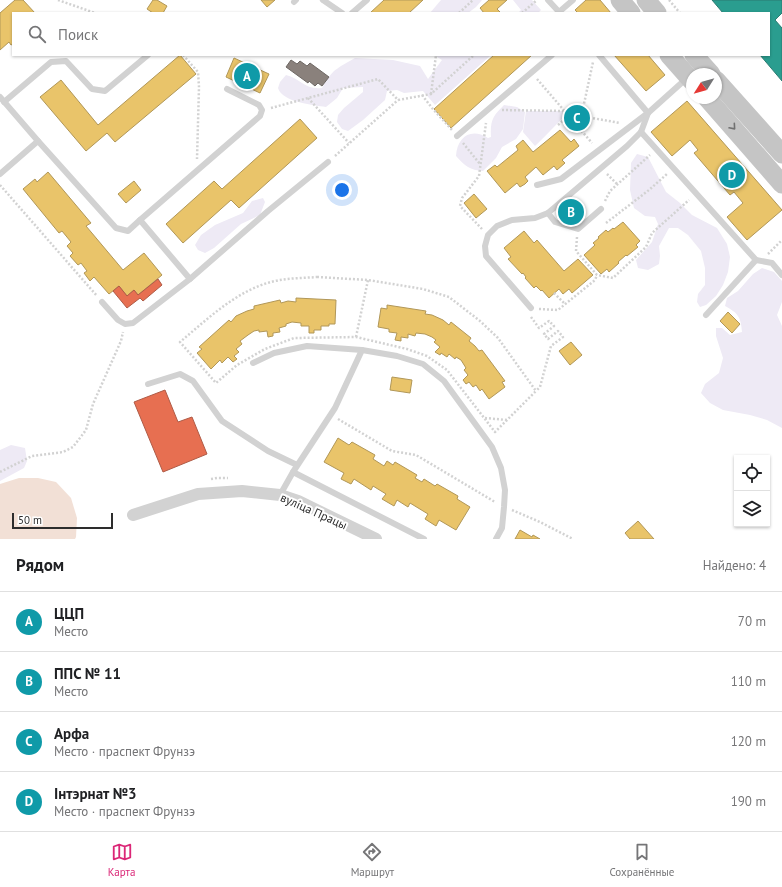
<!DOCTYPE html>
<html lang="ru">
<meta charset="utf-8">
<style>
:root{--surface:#fff;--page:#f2f2f2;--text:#202124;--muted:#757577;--line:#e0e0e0;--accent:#db2777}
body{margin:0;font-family:"PT Sans",sans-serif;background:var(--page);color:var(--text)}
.controls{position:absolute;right:12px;bottom:12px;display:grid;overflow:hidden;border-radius:0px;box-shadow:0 1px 3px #0004}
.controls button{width:36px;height:36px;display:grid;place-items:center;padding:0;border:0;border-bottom:1px solid var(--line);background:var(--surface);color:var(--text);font:20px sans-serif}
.compass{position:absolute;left:686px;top:68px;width:36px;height:36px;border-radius:50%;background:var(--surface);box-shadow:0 1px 3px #0004;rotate:233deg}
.scale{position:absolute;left:12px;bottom:10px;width:101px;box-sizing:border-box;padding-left:4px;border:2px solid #2d2d2d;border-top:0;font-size:11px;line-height:14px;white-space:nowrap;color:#2d2d2d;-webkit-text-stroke:3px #fff;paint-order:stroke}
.you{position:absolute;left:342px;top:190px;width:14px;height:14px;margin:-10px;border:3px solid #fff;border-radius:50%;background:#1a73e8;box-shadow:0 0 0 6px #1a73e833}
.badge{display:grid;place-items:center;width:26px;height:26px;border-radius:50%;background:var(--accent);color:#fff;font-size:13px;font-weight:700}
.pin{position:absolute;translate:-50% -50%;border:2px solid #fff;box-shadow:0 1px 4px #0006}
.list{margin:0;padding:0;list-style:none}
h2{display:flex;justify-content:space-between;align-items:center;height:52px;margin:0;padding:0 16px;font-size:17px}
h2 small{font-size:13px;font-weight:400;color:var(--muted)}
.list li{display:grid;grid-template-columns:26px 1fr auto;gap:12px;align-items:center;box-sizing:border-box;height:60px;padding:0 16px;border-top:1px solid var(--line)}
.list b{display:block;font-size:15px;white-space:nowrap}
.list p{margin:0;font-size:13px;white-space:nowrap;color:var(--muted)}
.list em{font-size:13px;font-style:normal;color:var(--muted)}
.icon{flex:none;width:22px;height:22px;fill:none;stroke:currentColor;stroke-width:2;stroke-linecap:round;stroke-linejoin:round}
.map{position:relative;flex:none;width:782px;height:539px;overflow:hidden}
.search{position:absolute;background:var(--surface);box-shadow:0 1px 3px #0004;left:12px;right:12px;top:12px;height:44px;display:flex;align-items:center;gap:10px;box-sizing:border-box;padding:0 14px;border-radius:0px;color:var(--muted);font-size:15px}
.sheet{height:292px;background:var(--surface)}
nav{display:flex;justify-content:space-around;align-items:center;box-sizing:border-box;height:56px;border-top:1px solid var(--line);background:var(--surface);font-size:11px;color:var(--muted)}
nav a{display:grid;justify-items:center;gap:2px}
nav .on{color:var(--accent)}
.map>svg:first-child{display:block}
.green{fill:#eeeaf5}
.water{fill:#f2e0d6}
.homes{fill:#e9c46a;stroke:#b19758}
.shops{fill:#e76f51;stroke:#af5b46}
.schools{fill:#2a9d8f;stroke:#2b7b72}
.industry{fill:#8a817c;stroke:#6e6864}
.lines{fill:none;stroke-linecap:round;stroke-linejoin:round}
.path{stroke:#d2d2d2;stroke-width:2.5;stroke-dasharray:2 2;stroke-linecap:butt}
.service{stroke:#d2d2d2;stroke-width:6}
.minor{stroke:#d2d2d2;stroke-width:12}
.primary{stroke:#c5c5c5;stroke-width:19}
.oneway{stroke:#717171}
.labels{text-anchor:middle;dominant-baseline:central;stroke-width:4;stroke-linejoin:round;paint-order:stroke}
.street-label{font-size:12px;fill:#2d2d2d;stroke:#fff}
</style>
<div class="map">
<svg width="782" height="539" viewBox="0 0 782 539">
<rect width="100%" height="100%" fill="#fff"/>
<g class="green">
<path d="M441,0H482L476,7L468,13H430Z"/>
<path d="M513,0H532L541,10L538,13H518L521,10Z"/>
<path d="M434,55H491L435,105L423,91L404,93L397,90L387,91L385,100L363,120L348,131L342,129L337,122L338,115L344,108L363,92V87L343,88L337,98L326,107C313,105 282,102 278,88L280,82L286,75C301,79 305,90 322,88L326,80L334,71L341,66L355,58L393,60L420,66L428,79L442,60Z"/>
<path d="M504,105L517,107L525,112L523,129L516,139L502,147L496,158L483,171C470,170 465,166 456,156C457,137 471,127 488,138L491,137C490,120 493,116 504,105Z"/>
<path d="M526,111H563L566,115C555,125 546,136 535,146L523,132Z"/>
<path d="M637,154L648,157L666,192L680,203L692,215L717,228L727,244L730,257L728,272L723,285L716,296L706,305L700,307L697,302L698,294L705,285V268L701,251L688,235L678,228H669L659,246L660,256L659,264L648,270L638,268L636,260L652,242L658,224L655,217L645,216L634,208L630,190L631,163Z"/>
<path d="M263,198L265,202L260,215L241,224L214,248L205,253L198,250L195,245L201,235L215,225L243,213L252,201Z"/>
<path d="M762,268L774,272L782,281V302L777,315L782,326V428L767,420L750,415L723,410L710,403L701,393L705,384L719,373L723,358L716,336V328H722L730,335L742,332C741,317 738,313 725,306L727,298L738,291L753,274Z"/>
<path d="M11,445L25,448L27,461L24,468L0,481V450Z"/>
</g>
<path class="water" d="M19,478H38L56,482L71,498L77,518L76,537L75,539H0V484Z"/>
<g class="homes">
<path d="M15,0H23L35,13H13V44L11,45L9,42L0,50V13Z"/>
<path d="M153,0H157L167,6L163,13H153L147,9Z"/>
<path d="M261,0H275L267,7Z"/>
<path d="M384,0H423L409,13H370Z"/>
<path d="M489,0H507L497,9L501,13H484L480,8Z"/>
<path d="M586,0H600L611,13H578L575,10Z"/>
<path d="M180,55L196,74L115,142L107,133L86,151L40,97L61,80L98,125Z"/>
<path d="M494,55H532L451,128L434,109Z"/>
<path d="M614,55H648L665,75L646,91Z"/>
<path d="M234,58L269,74L260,93L226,77Z"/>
<path d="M687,101L782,210L747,240L727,217L743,203L734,192L730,195L694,153L698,150L690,140L672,156L651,132Z"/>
<path d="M300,119L317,138L239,208L231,200L183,243L166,224L214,181L222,189Z"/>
<path d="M560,130L571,142L574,139L579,146L562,160L565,163L557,170L554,166L543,175L536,167L525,177L528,181L525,184L520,187L517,183L505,193L487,171L495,165L497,167L518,150L516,146L523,140L533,152Z"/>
<path d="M48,172L91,223L86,226L123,270L144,253L162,275L138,295L134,290L127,296L119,286L109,294L94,277L90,281L84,273L87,271L81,263L78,265L70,256L73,253L67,246L71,242L62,231L59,233L23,189L35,179L37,182Z"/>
<path d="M134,181L141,190L126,203L118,194Z"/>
<path d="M474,194L487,209L476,218L464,203Z"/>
<path d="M623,222L640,241L636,245L638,247L627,256L626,255L618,262L619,263L609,272L607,269L601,274L584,255L595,245L593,243L599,238L598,237L606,230L608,232L613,228L614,229Z"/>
<path d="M524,231L534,243L537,240L564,271L578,259L593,275L572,293L569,289L563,294L559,289L549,298L542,290L541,291L536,286L534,288L525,278L526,277L523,273L522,274L508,259L511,257L504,248Z"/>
<path d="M296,298L336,300L335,324H329V326H321V330H314V333H309V326H301V323L292,322L286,324V326L279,328L280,332L273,333V336L268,337L267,331L259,332V330L254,331L248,335L240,341L242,344L236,349L239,352L234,356L237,359L233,362L228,357L222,363L220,360L211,369L197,353L202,349L199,347L229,320L231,322L236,316L247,311L254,309V306L280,300L281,303L288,301L296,302Z"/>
<path d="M387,305L426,311L425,314L432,315L443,320L449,325L451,322L471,338L469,341L475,346L479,351L482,350L505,381L502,382L505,387L489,399L482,389L480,391L476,385L473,387L469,382L466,384L463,380L468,375L464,370L466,368L461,360L456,357L455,359L449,354L447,357L441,353L440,355L435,352L440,347L434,342L436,340L432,337L425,334L416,333L415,336L408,334V338L401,337V341L395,340L397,333L389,332V329L378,327L381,308L387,309Z"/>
<path d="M728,312L740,324L732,333L720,321Z"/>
<path d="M571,342L582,355L570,365L559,351Z"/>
<path d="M392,377L412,380L410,393L390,390Z"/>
<path d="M338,438L349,445L352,442L375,455L373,459L384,466L387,461L393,465L395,462L417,475L415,478L422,482L424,479L435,486L437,484L458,496L457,499L470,507L456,530L439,520L436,526L425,519L428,514L410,503L408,507L397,500L394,506L382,499L386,494L373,486L371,490L354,479L351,484L341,479L344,473L324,462Z"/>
<path d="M638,521L654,539H630L625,533Z"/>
<path d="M520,530L532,537L533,535L540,539H515Z"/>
</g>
<g class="shops">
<path d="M158,279L162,285L143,301L140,298L127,308L113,291L119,286L127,296L134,290L138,295Z"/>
<path d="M165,390L178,422L192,417L207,454L163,472L134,402Z"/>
</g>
<path class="schools" d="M712,0H782V13L775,20L782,28V81L760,55H769V13H723Z"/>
<g class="industry">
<path d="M291,60L297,64L300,61L307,66L310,63L329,77L322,86L318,83L315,86L309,81L308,83L286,67Z"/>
<path d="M572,205L578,212L569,219L563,212Z"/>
</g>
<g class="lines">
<g class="path">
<path d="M58,0L95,13"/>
<path d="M669,0L680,13"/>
<path d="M459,13L473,0"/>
<path d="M522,13L537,0"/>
<path d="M183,55L198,72L199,87L197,159"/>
<path d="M537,79L592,143"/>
<path d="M431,94L436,55"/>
<path d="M422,95L432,108L452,130"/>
<path d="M308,98L349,143"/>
<path d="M271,108L378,79L398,100L431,94L474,55"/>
<path d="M502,110L564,111L581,116L620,123"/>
<path d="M558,125L568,116"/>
<path d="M579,127L593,62"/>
<path d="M463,143L480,164"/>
<path d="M335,156L398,100"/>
<path d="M607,174L617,184"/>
<path d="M0,185L97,296"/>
<path d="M605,201L610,191L650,155"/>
<path d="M606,223L649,190L667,174"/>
<path d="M482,229L460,206L462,198L479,176L486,123"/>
<path d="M577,237L576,251L597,275L613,278L646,247L652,233L689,200"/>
<path d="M768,254L782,240"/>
<path d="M317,277L368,280L423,289L449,297L480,321L498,338L536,391L495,432L447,370L427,356L407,349L356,337L294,338L265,349L237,365L216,383L180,342C210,317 240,287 280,280C292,278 305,278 317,277Z"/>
<path d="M554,293L565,304"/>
<path d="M539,309L558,310L595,280L597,275"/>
<path d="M531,317L539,328L549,321L554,326L544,334L548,339L558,331L563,337L551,346L540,387L536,391"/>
<path d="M356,337L368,280"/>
<path d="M485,418L507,420"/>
<path d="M338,419L392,451L416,455L495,502"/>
<path d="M0,472L32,456L63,452L73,447L86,430L93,404L121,341L123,332"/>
<path d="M211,479L217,478H228"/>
<path d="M512,510L540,522L573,539"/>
</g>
<g class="service">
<path d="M323,0L342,13"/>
<path d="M548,0L560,13"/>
<path d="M294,2L296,0"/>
<path d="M559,12L573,0"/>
<path d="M352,13L367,0"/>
<path d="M599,55L648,113"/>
<path d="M0,97L38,141"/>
<path d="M4,102L51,62L66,61L92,89L105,91L148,55"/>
<path d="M641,132L756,260L772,263L782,275"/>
<path d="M457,136L552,55"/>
<path d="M0,174L38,141L116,228L128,231L140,220L190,279"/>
<path d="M537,185L561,179L648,113L687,78"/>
<path d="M548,213L555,222L578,229L601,209"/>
<path d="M140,220L260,116L262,110L259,105L227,89"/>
<path d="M102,302L118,320L125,324L133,323L190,279L268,211L328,162"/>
<path d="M531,308L486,256L485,246L488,235L497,226L512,220L535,218L548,213L627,146L641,132L648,113"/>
<path d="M706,315L756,260"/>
<path d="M253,363L274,353L307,346L362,350L397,356L423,364L444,381L492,447L501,468L505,490L504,507L502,528L496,539"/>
<path d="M148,384L180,374L193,381L222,421L268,451L297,465"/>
<path d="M293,472L424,539"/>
<path d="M280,495L293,472L335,408L362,350"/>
</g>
<path class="minor" d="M133,515L198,494L242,491L280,495L298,501L376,539"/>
<g class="primary">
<path d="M620,0L631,13"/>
<path d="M646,0L657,13"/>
<path d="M669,55L692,81"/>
<path d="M694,55L711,74"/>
<path d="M716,80L782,154"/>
<path d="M707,98L782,184"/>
</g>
</g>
<defs><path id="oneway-chevron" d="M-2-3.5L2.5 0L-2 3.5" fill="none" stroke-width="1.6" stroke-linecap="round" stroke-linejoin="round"/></defs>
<use class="oneway" href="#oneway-chevron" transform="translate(733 127) rotate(49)"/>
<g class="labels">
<g class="street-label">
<text transform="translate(314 511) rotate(24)">вуліца Працы</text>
</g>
</g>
</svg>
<div class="controls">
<button><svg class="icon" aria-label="locate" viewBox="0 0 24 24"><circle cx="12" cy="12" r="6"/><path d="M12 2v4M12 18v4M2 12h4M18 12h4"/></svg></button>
<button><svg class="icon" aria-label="layers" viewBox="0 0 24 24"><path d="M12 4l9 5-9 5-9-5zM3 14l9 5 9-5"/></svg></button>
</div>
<svg class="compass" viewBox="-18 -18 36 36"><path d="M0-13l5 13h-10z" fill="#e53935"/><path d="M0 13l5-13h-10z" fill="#757577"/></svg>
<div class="scale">50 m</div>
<div class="you"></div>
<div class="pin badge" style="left:247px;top:76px;background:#0f9aa8">A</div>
<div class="pin badge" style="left:571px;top:212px;background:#0f9aa8">B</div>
<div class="pin badge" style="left:577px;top:118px;background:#0f9aa8">C</div>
<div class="pin badge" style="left:732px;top:175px;background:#0f9aa8">D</div>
<div class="search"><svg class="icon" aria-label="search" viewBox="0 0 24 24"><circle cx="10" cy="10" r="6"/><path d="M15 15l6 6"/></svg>Поиск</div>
</div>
<section class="sheet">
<h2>Рядом<small>Найдено: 4</small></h2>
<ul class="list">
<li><span class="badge" style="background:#0f9aa8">A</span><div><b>ЦЦП</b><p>Место</p></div><em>70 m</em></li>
<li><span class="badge" style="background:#0f9aa8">B</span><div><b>ППС № 11</b><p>Место</p></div><em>110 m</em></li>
<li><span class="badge" style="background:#0f9aa8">C</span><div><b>Арфа</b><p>Место · праспект Фрунзэ</p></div><em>120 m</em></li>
<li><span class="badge" style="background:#0f9aa8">D</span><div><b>Інтэрнат №3</b><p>Место · праспект Фрунзэ</p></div><em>190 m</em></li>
</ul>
</section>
<nav>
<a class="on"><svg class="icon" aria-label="map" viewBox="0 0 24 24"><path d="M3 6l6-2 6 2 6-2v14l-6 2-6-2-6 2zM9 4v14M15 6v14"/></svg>Карта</a>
<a><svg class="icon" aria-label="directions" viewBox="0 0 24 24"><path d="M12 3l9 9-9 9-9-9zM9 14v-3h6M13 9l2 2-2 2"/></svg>Маршрут</a>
<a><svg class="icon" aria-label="saved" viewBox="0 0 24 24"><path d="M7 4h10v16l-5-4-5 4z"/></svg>Сохранённые</a>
</nav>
